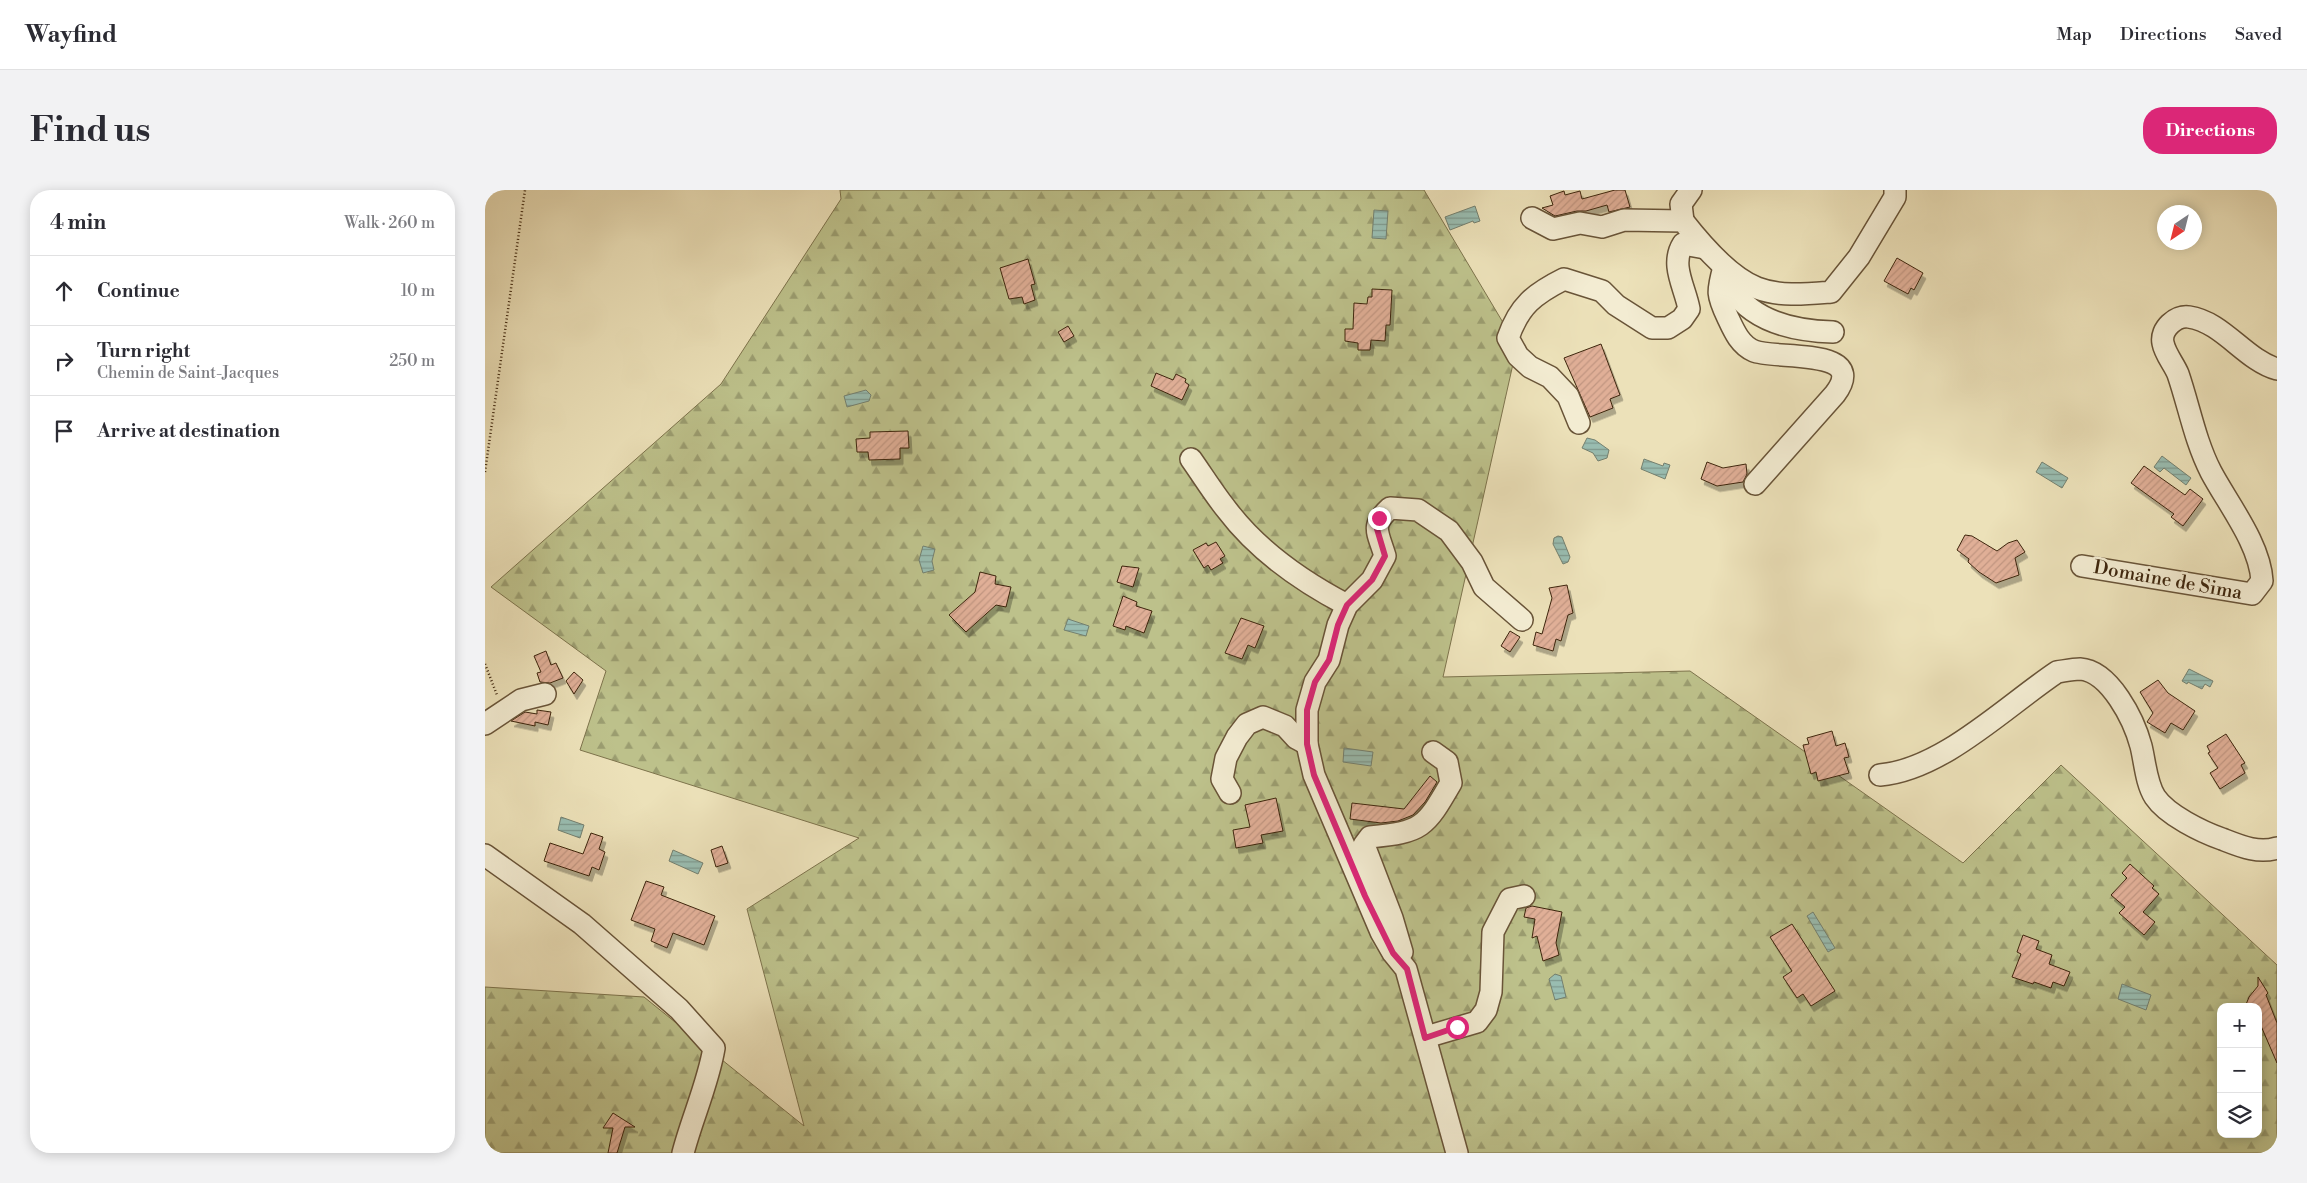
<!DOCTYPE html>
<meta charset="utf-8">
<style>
:root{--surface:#fff;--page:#f2f2f3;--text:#2b2b33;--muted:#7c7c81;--line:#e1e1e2;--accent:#db2777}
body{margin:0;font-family:"Libre Bodoni",serif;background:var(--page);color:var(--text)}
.controls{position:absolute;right:15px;bottom:15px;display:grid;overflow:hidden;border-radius:10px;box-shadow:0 2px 12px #0003}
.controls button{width:45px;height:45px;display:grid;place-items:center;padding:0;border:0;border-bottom:1px solid var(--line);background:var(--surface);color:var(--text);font:25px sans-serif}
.compass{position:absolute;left:1672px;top:15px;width:45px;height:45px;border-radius:50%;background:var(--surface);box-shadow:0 2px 12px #0003;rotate:215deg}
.stop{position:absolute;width:15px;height:15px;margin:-11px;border:4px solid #db2777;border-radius:50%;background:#fff}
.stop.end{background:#db2777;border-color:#fff;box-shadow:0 1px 5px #0008}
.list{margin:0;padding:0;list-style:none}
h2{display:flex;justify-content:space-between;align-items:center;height:65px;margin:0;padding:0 20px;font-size:21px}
h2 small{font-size:16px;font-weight:400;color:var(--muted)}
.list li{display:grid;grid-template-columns:32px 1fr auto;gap:15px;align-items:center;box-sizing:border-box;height:70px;padding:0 20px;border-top:1px solid var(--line)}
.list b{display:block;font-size:19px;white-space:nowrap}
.list p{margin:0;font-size:16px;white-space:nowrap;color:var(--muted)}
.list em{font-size:16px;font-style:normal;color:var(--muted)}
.icon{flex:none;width:28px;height:28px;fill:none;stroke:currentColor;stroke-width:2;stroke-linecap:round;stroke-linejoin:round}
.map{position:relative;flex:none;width:1792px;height:963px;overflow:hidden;border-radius:20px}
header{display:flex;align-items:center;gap:30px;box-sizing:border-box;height:70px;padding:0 25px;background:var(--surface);border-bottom:1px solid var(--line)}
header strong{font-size:24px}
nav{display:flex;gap:28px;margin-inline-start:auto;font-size:18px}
.intro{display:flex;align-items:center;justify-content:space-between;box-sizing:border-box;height:120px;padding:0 30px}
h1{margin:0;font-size:35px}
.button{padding:12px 22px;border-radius:20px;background:var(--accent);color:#fff;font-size:18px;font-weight:700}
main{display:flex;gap:30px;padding:0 30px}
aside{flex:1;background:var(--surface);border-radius:20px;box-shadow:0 2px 12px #0003}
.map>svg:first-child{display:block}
.forest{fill:url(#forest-firs);stroke:#7d734c;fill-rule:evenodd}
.water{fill:url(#water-rules);stroke:#74806f}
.building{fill:url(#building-hatch);stroke:#3d250d;filter:url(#shadow)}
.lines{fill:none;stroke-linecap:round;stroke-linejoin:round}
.minor-casing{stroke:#695438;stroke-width:24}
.path{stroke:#3d250d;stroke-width:2.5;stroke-dasharray:1 2.5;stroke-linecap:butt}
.minor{stroke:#f3ecd2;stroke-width:21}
.route{stroke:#db2777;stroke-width:6}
.labels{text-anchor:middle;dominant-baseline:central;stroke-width:5;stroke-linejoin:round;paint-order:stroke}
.street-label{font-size:19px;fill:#3d250d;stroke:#f3ecd2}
</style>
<header>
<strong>Wayfind</strong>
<nav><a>Map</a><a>Directions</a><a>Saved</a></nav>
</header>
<div class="intro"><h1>Find us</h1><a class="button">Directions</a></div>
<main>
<aside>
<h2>4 min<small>Walk · 260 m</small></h2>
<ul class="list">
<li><svg class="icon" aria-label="ahead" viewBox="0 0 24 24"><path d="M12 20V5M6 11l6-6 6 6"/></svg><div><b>Continue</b></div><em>10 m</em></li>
<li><svg class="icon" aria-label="right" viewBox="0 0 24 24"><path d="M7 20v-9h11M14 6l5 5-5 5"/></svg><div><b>Turn right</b><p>Chemin de Saint-Jacques</p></div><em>250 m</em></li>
<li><svg class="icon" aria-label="arrive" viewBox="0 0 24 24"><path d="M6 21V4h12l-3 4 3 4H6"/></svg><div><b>Arrive at destination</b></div></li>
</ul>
</aside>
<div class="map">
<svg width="1792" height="963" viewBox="0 0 1792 963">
<defs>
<pattern id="forest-firs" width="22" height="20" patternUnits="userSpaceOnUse" patternTransform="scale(1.25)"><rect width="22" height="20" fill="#bdc18b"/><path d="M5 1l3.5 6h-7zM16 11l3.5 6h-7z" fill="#9b9d70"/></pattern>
<pattern id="water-rules" width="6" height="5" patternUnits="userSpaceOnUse" patternTransform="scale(1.25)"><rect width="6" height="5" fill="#99bdb1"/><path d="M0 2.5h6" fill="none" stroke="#7e998e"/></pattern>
<pattern id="building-hatch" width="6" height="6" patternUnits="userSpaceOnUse" patternTransform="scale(1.25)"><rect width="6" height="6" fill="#e0af97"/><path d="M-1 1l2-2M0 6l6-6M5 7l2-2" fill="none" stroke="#c19681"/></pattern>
<filter id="shadow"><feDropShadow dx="3" dy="5.5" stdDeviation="0" flood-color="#0004"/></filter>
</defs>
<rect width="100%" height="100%" fill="#ece1b9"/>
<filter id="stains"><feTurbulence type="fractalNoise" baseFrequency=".004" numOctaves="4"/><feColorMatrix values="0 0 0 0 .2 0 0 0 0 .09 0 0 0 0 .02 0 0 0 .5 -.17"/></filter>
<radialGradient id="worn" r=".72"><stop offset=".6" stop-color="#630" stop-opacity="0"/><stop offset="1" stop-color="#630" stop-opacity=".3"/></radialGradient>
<path class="forest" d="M355,0H939L1032,156L958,487L1205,481L1478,673L1576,575L1792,775V963H0V797L159,807L319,936L262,719L374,648L95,560L121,481L6,397L236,194L356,9ZM1736,817H1773V944H1736Z"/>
<g class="water">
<path d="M990,16L995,31L989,33L988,31L965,40L960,27Z"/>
<path d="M889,20L903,21L901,49L887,48Z"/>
<path d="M381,200L386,205L384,211L362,217L359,206Z"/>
<path d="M1102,248L1110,250L1124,260L1122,268L1113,271L1108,263L1097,258Z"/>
<path d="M1677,266L1706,288L1701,295L1679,278L1675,282L1669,277Z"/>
<path d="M1159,269L1178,276L1179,273L1185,275L1180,289L1156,279Z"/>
<path d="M1557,272L1583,288L1577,298L1551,282Z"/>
<path d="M1073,346L1077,347L1085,367L1083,372L1078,374L1068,354L1069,348Z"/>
<path d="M438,356L450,359L447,371L449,380L438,383L434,370Z"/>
<path d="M583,429L604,436L601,446L579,440Z"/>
<path d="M1704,479L1728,491L1725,497L1720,494L1717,499L1703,492L1702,494L1697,491Z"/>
<path d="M859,558L888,562L886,576L858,572Z"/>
<path d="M76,627L99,635L95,648L73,640Z"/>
<path d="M188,660L218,673L213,684L184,671Z"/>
<path d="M1328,722L1350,758L1343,762L1322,726Z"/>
<path d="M1070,784L1076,786L1081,807L1070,810L1064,789Z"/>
<path d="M1637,794L1666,805L1661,820L1633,809Z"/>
</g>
<g class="building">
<path d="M1130,0H1140L1145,17L1124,22L1122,15L1101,21H1092L1070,26L1057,18L1068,15L1065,6L1079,1L1080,5L1095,1L1097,9Z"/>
<path d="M1412,68L1438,83L1429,100L1426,98L1423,104L1399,91Z"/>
<path d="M543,69L550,94L546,95L550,110L539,114L537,107L524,109L515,78Z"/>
<path d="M887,99L907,100L905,135H901L900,151L886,150L885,160H873V153L860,151V139H868L869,113L882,114L883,107H887Z"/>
<path d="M583,136L589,146L579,152L573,142Z"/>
<path d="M1116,154L1135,205L1125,209L1128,218L1105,227L1079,168Z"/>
<path d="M671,183L688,190L691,184L701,189L700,192L704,195L697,210L666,196Z"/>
<path d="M423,241L424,258H415V269L384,270L383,262H372L371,249L385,248V242Z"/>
<path d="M1222,272L1238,278L1261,274L1262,284L1258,292L1232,296L1216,289Z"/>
<path d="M1659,276L1700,305L1705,299L1718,309L1698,336L1686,327L1689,324L1646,293Z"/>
<path d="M1480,345L1487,346L1512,361L1523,353L1532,350L1540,362L1530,368L1534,385L1511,393L1494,382L1483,372L1484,369L1472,360Z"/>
<path d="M731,352L740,366L735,369L738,373L726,380L723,375L719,378L708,360L721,353L723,356Z"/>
<path d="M637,376L654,378L648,397L632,392Z"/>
<path d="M495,382L511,386L510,394L526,397L521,417L511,415L481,442L464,425L490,402Z"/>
<path d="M1082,395L1088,423L1083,425L1076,451L1071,449L1068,461L1048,455L1051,442L1057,444L1067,408L1064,398Z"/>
<path d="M638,406L652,412L651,416L667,421L659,443L641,436L640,440L628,436Z"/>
<path d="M756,428L779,436L770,458L763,455L757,469L740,463Z"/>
<path d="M1025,441L1035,447L1025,462L1016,456Z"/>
<path d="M61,461L66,475L71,473L78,488L65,493L55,492L52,483L56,482L49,466Z"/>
<path d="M89,482L98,490L89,504L81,491Z"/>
<path d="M1673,490L1683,503L1710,521L1698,540L1686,533L1680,543L1662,532L1668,523L1655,502Z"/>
<path d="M52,520L66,522L63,535L50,532V536L26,531L40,522L52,524Z"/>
<path d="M1347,541L1351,556L1360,553L1364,567L1359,568L1364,583L1333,591L1331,582L1326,584L1318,555L1324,554L1322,548Z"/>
<path d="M1741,544L1760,573L1756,575L1760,583L1735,599L1725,583L1733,578L1723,563L1725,562L1722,556Z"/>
<path d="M945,586L952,592L940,612L928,625L913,631L896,633L865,629L867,613L919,619Z"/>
<path d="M791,608L798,641L776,645L778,653L751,658L748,640L765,637L760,615Z"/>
<path d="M106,643L118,647L114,659L120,662L114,680L107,677L104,686L59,671L65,653L98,664Z"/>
<path d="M237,656L243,673L231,677L226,660Z"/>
<path d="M1645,674L1669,696L1667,698L1674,704L1658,722L1670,732L1659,745L1634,723L1640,717L1626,705L1642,688L1637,683Z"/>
<path d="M161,691L179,697L176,705L230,726L219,755L188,743L182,758L166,751L170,739L146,730Z"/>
<path d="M1047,716L1077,722L1071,753L1074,765L1058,771L1052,746L1047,748L1050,729L1039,727L1041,718Z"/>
<path d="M1307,734L1350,801L1326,816L1318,804L1312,808L1298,787L1307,781L1285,747Z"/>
<path d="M1538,745L1554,751L1551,759L1567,765L1564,774L1585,782L1579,796L1568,792L1566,798L1549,792L1548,794L1527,787L1536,764L1532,762Z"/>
<path d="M1773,787L1783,803L1781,805L1792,833V873L1773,829V817H1760L1764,807L1773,796Z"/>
<path d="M128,923L150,937H140L132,963H123L128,938H118Z"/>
</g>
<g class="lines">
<g class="minor-casing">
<g id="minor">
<path d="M1047,28L1068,39L1095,33L1117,37L1139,30L1198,31C1216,54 1244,87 1272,98C1295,107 1322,104 1346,102L1374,67L1410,7V0"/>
<path d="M1198,31L1196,14L1206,0"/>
<path d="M1239,77C1232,102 1232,105 1243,128C1249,141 1255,155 1269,161C1291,170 1385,157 1350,204L1270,294"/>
<path d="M1239,77C1242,84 1243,93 1247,99C1269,133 1312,141 1348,142"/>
<path d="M1094,233L1083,206L1065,187L1045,177L1033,166L1023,148C1034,116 1049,104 1079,89L1117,101L1131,115L1167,138H1183L1197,129L1204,119C1200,97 1185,75 1198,54L1220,58"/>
<path d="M706,269C718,286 729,304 742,320C773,361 816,391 862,415"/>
<path d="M1597,376L1767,404L1777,391C1775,354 1743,314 1726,282C1710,251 1704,216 1693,184C1689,174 1680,164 1678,153C1675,139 1691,125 1704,127C1738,132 1760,170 1792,179"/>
<path d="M0,534L36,510L60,504"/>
<path d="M1395,585C1457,580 1521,516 1572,482C1579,481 1588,479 1595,479C1625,481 1649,530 1656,556C1660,572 1661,593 1670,607C1682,625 1717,642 1737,649C1755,656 1773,664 1792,658"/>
<path d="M745,603L737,589L741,568L752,547L762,534L778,527L800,536L811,548L822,554"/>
<path d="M0,665L97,734L194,819L229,858C223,894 207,928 198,963"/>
<path d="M917,762L907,728L879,655L885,647C937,642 940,638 966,593L962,572L948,562"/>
<path d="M941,847L992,832L1001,820L1006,802L1008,742L1025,709L1039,706"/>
<path d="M972,963L921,779L908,763L896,742L829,585L822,554V520L830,492L844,470L853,435L862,415L887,390L900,366C893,342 885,336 905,318L933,320L964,341L987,372L999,397L1037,430"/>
</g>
</g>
<g class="path">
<path d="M0,282L40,0"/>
<path d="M0,474L12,505"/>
</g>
<use href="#minor" class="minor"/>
</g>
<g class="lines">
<path class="route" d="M894,328L892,339L900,366L887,390L862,415L853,435L844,470L830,492L822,520V554L829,585L880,706L908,763L922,779L940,848L972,837"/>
</g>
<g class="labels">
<g class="street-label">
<text transform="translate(1683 390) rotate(10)">Domaine de Sima</text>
</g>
</g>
<rect width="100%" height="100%" filter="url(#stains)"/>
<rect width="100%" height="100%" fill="url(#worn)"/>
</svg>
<div class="controls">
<button>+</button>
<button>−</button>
<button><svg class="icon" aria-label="layers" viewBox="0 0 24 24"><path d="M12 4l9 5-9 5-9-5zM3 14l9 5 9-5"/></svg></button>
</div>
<svg class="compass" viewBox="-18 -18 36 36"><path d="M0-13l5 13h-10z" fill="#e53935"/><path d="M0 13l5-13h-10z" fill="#7c7c81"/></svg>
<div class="stop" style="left:972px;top:837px"></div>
<div class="stop end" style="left:894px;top:328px"></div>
</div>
</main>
